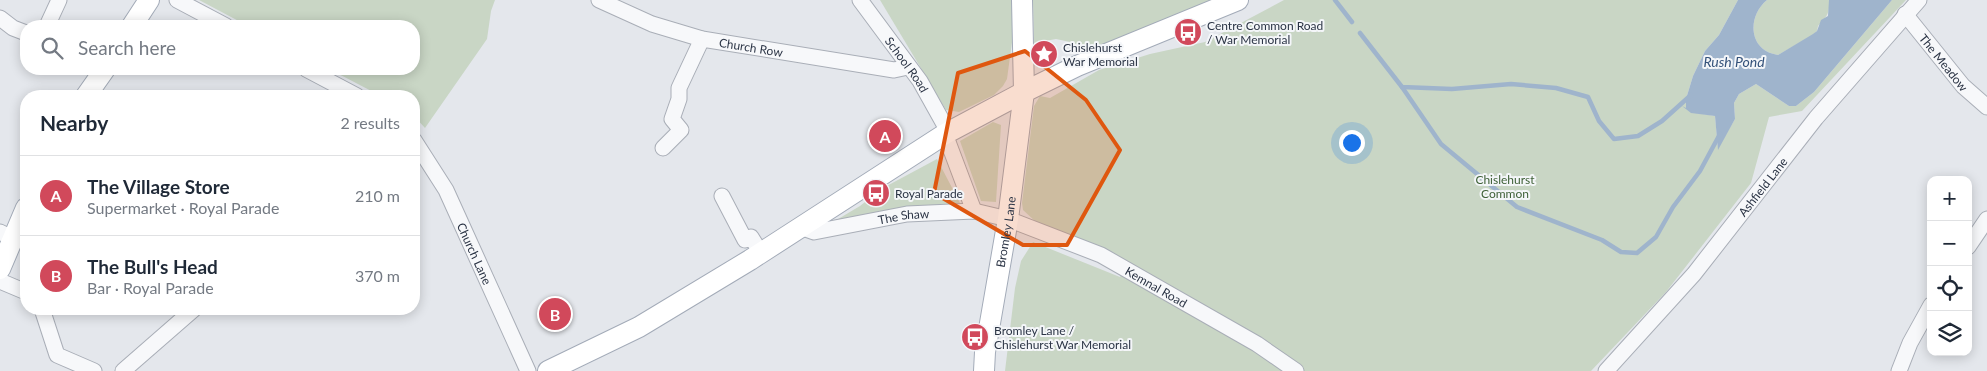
<!DOCTYPE html>
<meta charset="utf-8">
<style>
:root{--surface:#fff;--page:#f2f2f3;--text:#1f2937;--muted:#747a83;--line:#e0e1e3;--accent:#d1495b}
body{margin:0;font-family:Lato,sans-serif;background:var(--page);color:var(--text)}
.controls{position:absolute;right:15px;bottom:15px;display:grid;overflow:hidden;border-radius:10px;box-shadow:0 2px 12px #0003}
.controls button{width:45px;height:45px;display:grid;place-items:center;padding:0;border:0;border-bottom:1px solid var(--line);background:var(--surface);color:var(--text);font:25px sans-serif}
.you{position:absolute;left:1351px;top:142px;width:18px;height:18px;margin:-12px;border:4px solid #fff;border-radius:50%;background:#1a73e8;box-shadow:0 0 0 8px #1a73e833}
.badge{display:grid;place-items:center;width:32px;height:32px;border-radius:50%;background:var(--accent);color:#fff;font-size:16px;font-weight:700}
.pin{position:absolute;translate:-50% -50%;border:2px solid #fff;box-shadow:0 1px 5px #0006}
.list{margin:0;padding:0;list-style:none}
h2{display:flex;justify-content:space-between;align-items:center;height:65px;margin:0;padding:0 20px;font-size:21px}
h2 small{font-size:16px;font-weight:400;color:var(--muted)}
.list li{display:grid;grid-template-columns:32px 1fr auto;gap:15px;align-items:center;box-sizing:border-box;height:80px;padding:0 20px;border-top:1px solid var(--line)}
.list b{display:block;font-size:19px;white-space:nowrap}
.list p{margin:0;font-size:16px;white-space:nowrap;color:var(--muted)}
.list em{font-size:16px;font-style:normal;color:var(--muted)}
.icon{flex:none;width:28px;height:28px;fill:none;stroke:currentColor;stroke-width:2;stroke-linecap:round;stroke-linejoin:round}
.map{position:relative;flex:none;width:1987px;height:371px;overflow:hidden}
.search{position:absolute;background:var(--surface);box-shadow:0 2px 12px #0003;left:20px;top:20px;width:400px;height:55px;display:flex;align-items:center;gap:12px;box-sizing:border-box;padding:0 18px;border-radius:20px;color:var(--muted);font-size:19px}
.panel{position:absolute;background:var(--surface);box-shadow:0 2px 12px #0003;left:20px;top:90px;width:400px;height:225px;border-radius:20px}
.map>svg:first-child{display:block}
.green{fill:#c9d6c5}
.water{fill:#9fb4cc}
.lines{fill:none;stroke-linecap:round;stroke-linejoin:round}
.stream{stroke:#9fb4cc;stroke-width:4.5}
.minor-casing{stroke:#a9aeb7;stroke-width:17}
.major-casing{stroke:#a3abb8;stroke-width:22}
.minor{stroke:#f7f8fa;stroke-width:15}
.major{stroke:#fff;stroke-width:20}
.marked{fill:#df570f;fill-opacity:0.2;stroke:#df570f;stroke-width:4;stroke-linejoin:round}
.labels{text-anchor:middle;dominant-baseline:central;stroke-width:4;stroke-linejoin:round;paint-order:stroke}
.poi-label{font-size:12px;fill:#2b3445;stroke:#f4f6f9;text-anchor:start}
.street-label{font-size:12px;fill:#2b3445;stroke:#f4f6f9}
.park-label{font-size:12px;fill:#3f6138;stroke:#f4f6f9}
.water-label{font-size:14px;font-style:italic;fill:#34527a;stroke:#f4f6f9}
</style>
<div class="map">
<svg width="1987" height="371" viewBox="0 0 1987 371">
<rect width="100%" height="100%" fill="#e4e7ec"/>
<g class="green">
<path d="M199,0H495L491,11L487,39L425,128L414,116V96H381L329,69H414V26H248Z"/>
<path d="M880,0H1012L1013,35L1007,79L1003,86L994,95L959,112L946,110Z"/>
<path d="M1033,0H1225L1169,24L1079,53L1075,43L1056,39L1034,43Z"/>
<path d="M1284,0H1738L1719,35L1705,51L1693,76L1686,99L1697,113L1715,116L1718,148L1735,119L1734,103L1739,94L1756,84L1789,106H1796L1814,92L1892,0H1906L1802,111L1769,117L1751,183L1666,292L1591,371H1005L1015,288L1021,261L1033,242L1120,277L1125,267L1036,222L1023,210L1022,203L1034,106L1040,96L1050,98L1099,70L1150,54L1205,42Z"/>
<path d="M1767,0H1829C1830,13 1827,17 1818,26L1817,31L1813,35L1778,55C1748,51 1747,16 1767,0Z"/>
<path d="M993,122L1001,125L996,202L981,201L960,141Z"/>
<path d="M937,159L960,203L828,225L860,206L883,188Z"/>
</g>
<path class="water" d="M1738,0H1767C1747,16 1748,51 1778,55L1813,34L1817,31L1821,20L1828,16L1829,0H1892L1814,92L1796,106H1789L1756,84L1739,94L1734,103L1735,119L1718,150L1715,116L1691,113L1682,106L1686,108V99L1693,76L1705,51L1719,35Z"/>
<g class="lines">
<g class="stream">
<path d="M1335,0L1352,22"/>
<path d="M1360,33L1402,87L1452,89L1511,84L1556,88L1588,97L1599,121L1614,139L1638,136L1662,121L1691,95"/>
<path d="M1402,87L1441,144L1517,207L1602,240L1621,252L1637,253L1656,237L1673,207L1700,171L1720,134"/>
</g>
<g class="minor-casing">
<g id="minor">
<path d="M177,0L226,26"/>
<path id="s1" d="M599,0L652,24L702,39L894,70L908,67"/>
<path id="s2" d="M860,0L920,81L949,133"/>
<path id="s3" d="M1905,14L1963,86L1987,107"/>
<path d="M0,18L13,28L26,33"/>
<path d="M47,26L59,0"/>
<path d="M306,69L357,96"/>
<path d="M945,134L974,211"/>
<path id="s4" d="M414,140L446,190L528,371"/>
<path d="M663,148L681,130L672,119L679,99V88L702,39"/>
<path d="M722,196L745,240L751,237L761,253"/>
<path id="s5" d="M800,227L814,232L907,214L974,211L1008,219L1101,255L1257,344L1296,371"/>
<path d="M0,232L12,238"/>
<path d="M1968,247L1987,219"/>
<path d="M0,281L26,292"/>
<path d="M42,309L57,355L94,371"/>
<path d="M123,371L194,309"/>
<path id="s6" d="M1606,371L1694,274L1816,118L1919,0"/>
<path d="M1899,371L1910,343L1931,305"/>
</g>
</g>
<g class="major-casing">
<g id="major">
<path d="M132,26L149,0"/>
<path d="M86,96L105,69"/>
<path d="M0,269L26,208"/>
<path d="M548,371L639,327L750,260L945,134L1024,92L1077,66L1238,0"/>
<path id="s7" d="M984,371L985,352L1008,219L1024,92L1022,0"/>
</g>
</g>
<use href="#minor" class="minor"/>
<use href="#major" class="major"/>
</g>
<path class="marked" d="M1025,51L1086,100L1120,150L1067,245H1023L934,193L958,73Z"/>
<defs>
<g id="bus-disc" transform="scale(1.4375)"><circle r="9.5" fill="#d1495b" stroke="#f4f6f9"/><path d="M-5-6H5V4H4V6H2V4H-2V6H-4V4H-5ZM-3.5-4V0h7V-4ZM-3.5 1.2v1.5H-2V1.2ZM2 1.2v1.5H3.5V1.2Z" fill="#fff"/></g>
<g id="sight-disc" transform="scale(1.4375)"><circle r="9.5" fill="#d1495b" stroke="#f4f6f9"/><path d="M0-6L1.8-2.2L6-1.7L2.9 1.2L3.7 5.4L0 3.3L-3.7 5.4L-2.9 1.2L-6-1.7L-1.8-2.2Z" fill="#fff"/></g>
</defs>
<g fill-rule="evenodd">
<use href="#bus-disc" x="1188" y="32"/>
<use href="#sight-disc" x="1044" y="54"/>
<use href="#bus-disc" x="876" y="193"/>
<use href="#bus-disc" x="975" y="337"/>
</g>
<g class="labels">
<g class="poi-label">
<text x="1207" y="25">Centre Common Road<tspan x="1207" dy="14">/ War Memorial</tspan></text>
<text x="1063" y="47">Chislehurst<tspan x="1063" dy="14">War Memorial</tspan></text>
<text x="895" y="193">Royal Parade</text>
<text x="994" y="330">Bromley Lane /<tspan x="994" dy="14">Chislehurst War Memorial</tspan></text>
</g>
<g class="street-label">
<text stroke="none"><textPath href="#s1" startOffset="160">Church Row</textPath></text>
<text stroke="none"><textPath href="#s3" startOffset="62">The Meadow</textPath></text>
<text stroke="none"><textPath href="#s2" startOffset="80">School Road</textPath></text>
<text stroke="none"><textPath href="#s6" startOffset="242">Ashfield Lane</textPath></text>
<text stroke="none"><textPath href="#s5" startOffset="106">The Shaw</textPath></text>
<text stroke="none"><textPath href="#s7" startOffset="141">Bromley Lane</textPath></text>
<text stroke="none"><textPath href="#s4" startOffset="129">Church Lane</textPath></text>
<text stroke="none"><textPath href="#s5" startOffset="375">Kemnal Road</textPath></text>
</g>
<g class="park-label">
<text x="1505" y="179">Chislehurst<tspan x="1505" dy="14">Common</tspan></text>
</g>
<g class="water-label">
<text x="1734" y="61">Rush Pond</text>
</g>
</g>
</svg>
<div class="controls">
<button>+</button>
<button>−</button>
<button><svg class="icon" aria-label="locate" viewBox="0 0 24 24"><circle cx="12" cy="12" r="6"/><path d="M12 2v4M12 18v4M2 12h4M18 12h4"/></svg></button>
<button><svg class="icon" aria-label="layers" viewBox="0 0 24 24"><path d="M12 4l9 5-9 5-9-5zM3 14l9 5 9-5"/></svg></button>
</div>
<div class="you"></div>
<div class="pin badge" style="left:885px;top:136px">A</div>
<div class="pin badge" style="left:555px;top:314px">B</div>
<div class="search"><svg class="icon" aria-label="search" viewBox="0 0 24 24"><circle cx="10" cy="10" r="6"/><path d="M15 15l6 6"/></svg>Search here</div>
<section class="panel">
<h2>Nearby<small>2 results</small></h2>
<ul class="list">
<li><span class="badge">A</span><div><b>The Village Store</b><p>Supermarket · Royal Parade</p></div><em>210 m</em></li>
<li><span class="badge">B</span><div><b>The Bull's Head</b><p>Bar · Royal Parade</p></div><em>370 m</em></li>
</ul>
</section>
</div>
